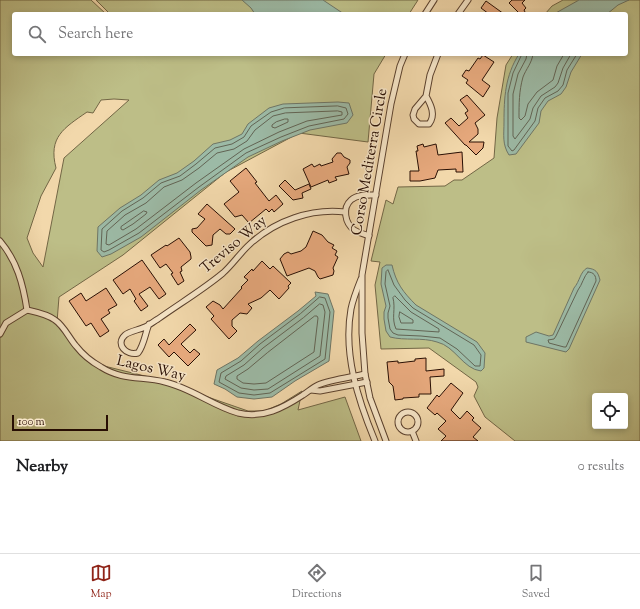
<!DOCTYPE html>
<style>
:root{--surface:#fff;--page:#f2f2f2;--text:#202124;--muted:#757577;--line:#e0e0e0;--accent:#8f2418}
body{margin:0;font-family:"Sorts Mill Goudy",serif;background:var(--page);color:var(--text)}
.controls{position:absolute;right:12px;bottom:12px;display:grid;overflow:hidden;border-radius:4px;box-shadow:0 2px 6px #0003}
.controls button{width:36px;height:36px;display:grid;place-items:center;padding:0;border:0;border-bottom:1px solid var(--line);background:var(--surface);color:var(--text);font:20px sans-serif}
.scale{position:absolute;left:12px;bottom:10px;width:96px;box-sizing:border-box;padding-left:4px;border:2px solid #280e03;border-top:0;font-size:11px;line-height:14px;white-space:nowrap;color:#280e03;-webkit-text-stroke:3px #f7e6c8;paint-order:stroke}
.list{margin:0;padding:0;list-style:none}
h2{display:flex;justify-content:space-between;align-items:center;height:52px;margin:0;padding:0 16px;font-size:17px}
h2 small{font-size:13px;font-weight:400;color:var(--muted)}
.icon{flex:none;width:22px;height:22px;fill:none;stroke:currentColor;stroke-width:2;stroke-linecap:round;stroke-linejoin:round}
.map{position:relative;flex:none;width:640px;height:441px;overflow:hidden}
.search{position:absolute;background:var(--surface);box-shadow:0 2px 6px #0003;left:12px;right:12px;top:12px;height:44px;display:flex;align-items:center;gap:10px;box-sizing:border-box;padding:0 14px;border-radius:4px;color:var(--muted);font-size:15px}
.sheet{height:112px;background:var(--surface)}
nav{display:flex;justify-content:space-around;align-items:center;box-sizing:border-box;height:56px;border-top:1px solid var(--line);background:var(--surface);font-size:11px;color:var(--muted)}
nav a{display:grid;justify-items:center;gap:2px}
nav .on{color:var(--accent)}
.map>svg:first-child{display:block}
.green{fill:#bdbe87;stroke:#726645;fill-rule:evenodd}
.water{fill:#9cbaa6;stroke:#6e7565}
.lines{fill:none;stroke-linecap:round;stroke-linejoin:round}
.shore{stroke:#626454;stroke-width:1}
.building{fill:#e7a97d;stroke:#280e03}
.street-casing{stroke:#5a402d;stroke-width:7}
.street{stroke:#f7e6c8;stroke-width:5}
.labels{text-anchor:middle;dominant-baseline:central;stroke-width:3;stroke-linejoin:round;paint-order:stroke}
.street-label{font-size:15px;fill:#280e03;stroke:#f7e6c8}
</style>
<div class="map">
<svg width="640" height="441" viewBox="0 0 640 441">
<rect width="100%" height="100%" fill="#f2d8ab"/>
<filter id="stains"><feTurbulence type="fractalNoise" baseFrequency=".005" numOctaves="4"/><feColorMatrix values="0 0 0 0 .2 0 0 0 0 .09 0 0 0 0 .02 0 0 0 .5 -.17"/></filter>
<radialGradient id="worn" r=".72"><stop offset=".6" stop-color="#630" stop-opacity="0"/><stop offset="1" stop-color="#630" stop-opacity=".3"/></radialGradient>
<g class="green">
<path d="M0,0H91L106,14H14V54H386L374,74L368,142L299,133L226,172L123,255L59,297L57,322L76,346L100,365L153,378L248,411H264L281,404L302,391L298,410L345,397L361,441H0ZM114,99L129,100L64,158L43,267L33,253L27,238L41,196L56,168C48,137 64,128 87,112L93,113L101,100Z"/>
<path d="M96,0H418L409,14H110Z"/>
<path d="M563,0H640V441H515L485,417L474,396L478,387L476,382L429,348L381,349L375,285L380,262L371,261L386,200L393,204L398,187L445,186L454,180H462L494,158L497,118L506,65L513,54H626V14H545L552,6ZM595,396H625V426H595Z"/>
</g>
<g class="water">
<path d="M242,0H323L344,14H255L251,8Z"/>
<path d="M579,0H629L618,5L607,14H554Z"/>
<path d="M519,54H582L571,72L566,87L561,94L548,101L541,111L539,123L516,154L509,155C502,144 504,135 504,122C504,98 505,76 519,54Z"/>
<path d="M338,102L349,103L353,115L347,123L310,130L282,141L248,157L201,190L141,237L111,254L102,257L97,251L98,227L120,208L141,195L159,180L177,173L194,161L213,144L230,140L242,134L248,124L269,108L283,104Z"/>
<path d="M386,265H392C396,283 403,292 416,305L477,342L485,353L484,368L481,371C463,369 455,346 437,342C422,337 405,341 390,337L386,331L384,319V312L386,306L381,284L382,268Z"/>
<path d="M587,268C596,269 598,272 600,280L569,349L566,352L526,342V337L536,332L549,336L553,335L574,288C580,281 580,272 587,268Z"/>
<path d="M315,292L328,294L334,311L329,361L295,381L272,397L254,399L237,397L225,389L214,384L217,370L238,358L258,341L298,311L316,296Z"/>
</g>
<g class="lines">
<g class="shore">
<path d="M522,54L513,73L508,93V146L512,151L514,150L535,121L538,108L545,98L558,91L563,85L567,70L577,54"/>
<path d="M527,54L526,59L518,74L513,94V136L515,139L530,119L533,108L541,96L555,87L558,83L563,68L571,54"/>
<path d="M533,54C532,63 526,69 523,77C519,91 519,104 519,118L521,120L525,116L528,104L537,92L553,80L557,66L564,54"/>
<path d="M338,106L346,108L348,114L344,119L309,126L281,137L246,153L199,187L139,233L109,250L104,252L101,250L102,229L122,211L143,198L161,183L180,176L196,164L215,148L232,144L244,137L251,126L271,112L284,108Z"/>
<path d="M338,111L342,112V115L307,121L279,132L244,149L196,183L136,229L109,245L106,244L107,231L125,215L146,203L164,187L182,180L199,168L217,153L234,149L247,141L255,130L273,116L285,113Z"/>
<path d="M285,119H288V122L275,128L272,127V125L276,122Z"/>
<path d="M144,211L147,212L146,214L133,224L123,230L121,229V227Z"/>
<path d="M388,270L394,285L405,300L413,308L474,345L481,355L480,366H475L457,349L440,338L421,336L398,335L393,333L390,329L388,318V313L390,306L385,284L386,272Z"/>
<path d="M588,272C594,272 596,276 596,281L566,347H564L549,343L548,340L554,339L556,336L578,290C582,285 584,276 588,272Z"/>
<path d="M395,296L411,312L439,329V332L396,329C391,318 396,309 393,298Z"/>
<path d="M320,297L325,298L330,312L325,359L270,393L254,395L239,393L219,382L221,373L241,361L260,344L300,314Z"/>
<path d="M320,304L323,305L325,312L320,356L268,389L254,390L241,388L225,379L226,376L244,365L263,348L303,318Z"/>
<path d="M400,312L413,320V323H401L399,317Z"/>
<path d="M315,316H317L318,318L314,352L266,383L254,384L243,383L237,379V376L248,369L267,353Z"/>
</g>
</g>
<g class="building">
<path d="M512,0H525L522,3L526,8L524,10L525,12L523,14H520L509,3Z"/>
<path d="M486,1L504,14H489L481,8Z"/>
<path d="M483,55L494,62L482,80L490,86L483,97L466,83L468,80L462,76L466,70L469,71L478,58L480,59Z"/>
<path d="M467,95L485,115L475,123L478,129V134L469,142H484L483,148L476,155L466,145H465L445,123L451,118L459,126L468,118L465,113L468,111L467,109L460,100Z"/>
<path d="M423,144L424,147L436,144L438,155L462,152L463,172H456V169L438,170L435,178L420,181H410V171H419L416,151H418L417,146Z"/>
<path d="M337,153H341L344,157L350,160V163L347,167L349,174L335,177L337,180L329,183L328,180L311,187L303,169L312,164L314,167L320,164L321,166L333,162L332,159Z"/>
<path d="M246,168L257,182L255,183L269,201L276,195L283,204L274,212L272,209L269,212L266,209L249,223L242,215L235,217L224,204L239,192L230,181Z"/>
<path d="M285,180L295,190L309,184L311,189L302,193L303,198L293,200L279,186Z"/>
<path d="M207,204L235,229L230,234H226L220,229L213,235L212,245L206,246L192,232V229L197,228L205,219L198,214Z"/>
<path d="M313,231L322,235L328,242L334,245L332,248L337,251L335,255L338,257L333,268L334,271L333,275L320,279L318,277L315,271L309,268L287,276L280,259L284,254L288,252L291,254L301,251L306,247Z"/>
<path d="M179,238L190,252L191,257V259L181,267L182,271L180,272L184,281L178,285L171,274L173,273L166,264L160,268L151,255L166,245L167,246Z"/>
<path d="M142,260L166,294L159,299L150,287L139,294L148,306L141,311L134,301L136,299L130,289L123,294L113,280Z"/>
<path d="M262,261L270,269L273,266L291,283L288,286L289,288L279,299L270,290L261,298L248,304L252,308L247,314L240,313L232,320V326L237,331L229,339L211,319L214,316L206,307L213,301L220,305L223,309L242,288L241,287L248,280L244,277L252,269L253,271Z"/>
<path d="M106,288L117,305L108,310L110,313L101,319L109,331L100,337L91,323L86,326L69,301L81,293L86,301Z"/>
<path d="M190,324L196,330L181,344L190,353L194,349L200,354L188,366L174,352L169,357L158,345L164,339L169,345Z"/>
<path d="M426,358V371L444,369V376L430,377L431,394H419V397L403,398V399L395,400L393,386L389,382L387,362L398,361V363L415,361V359Z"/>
<path d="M451,383L463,393L451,410L460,419L467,411L474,418L472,420L481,428L473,437L478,441H441L446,436L438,429L446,421L437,413L435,415L427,408L437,395L439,397Z"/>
</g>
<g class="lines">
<g class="street-casing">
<g id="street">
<path d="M425,14L434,0"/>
<path d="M458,14L468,0"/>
<path d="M426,96C431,105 436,115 429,124H419L414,119L413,115L415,109L426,96L430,75L438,54"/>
<path d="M369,236C364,234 359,233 354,230C345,223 342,208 351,200C358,194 368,195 376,195"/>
<path d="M0,241C17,261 23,284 27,310C36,312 47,314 55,320C64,326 69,338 76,346C83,355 92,362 101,367C123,381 142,376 165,382C191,388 213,406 238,413C263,419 283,408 303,395C308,392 313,387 318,385C330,380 352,377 365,374"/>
<path d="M361,279C357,289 353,299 351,309C343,354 358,400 375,441"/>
<path d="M149,324C145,334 144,345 138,353C126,356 115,344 125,335C130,331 139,330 145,327C150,325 154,321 158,319C179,304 204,289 223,273C233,264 240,253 250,244C275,221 311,208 345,212"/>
<path d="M0,334L6,323L27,310"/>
<path d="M311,390L320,391L367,382"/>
<circle cx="408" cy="422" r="10"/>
<path d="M412,431L416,441"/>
<path d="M386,441L370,398L365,374L362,333V275L391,104L400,66L405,54"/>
</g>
</g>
<use href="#street" class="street"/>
</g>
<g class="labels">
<g class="street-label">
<text transform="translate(370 162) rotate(-80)">Corso Mediterra Circle</text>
<text transform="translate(234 245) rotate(-40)">Treviso Way</text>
<text transform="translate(151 369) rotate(13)">Lagos Way</text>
</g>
</g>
<rect width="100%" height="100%" filter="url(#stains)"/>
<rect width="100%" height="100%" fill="url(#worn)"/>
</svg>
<div class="controls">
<button><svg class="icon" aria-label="locate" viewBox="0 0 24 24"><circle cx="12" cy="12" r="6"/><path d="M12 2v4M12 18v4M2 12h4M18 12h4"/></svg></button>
</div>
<div class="scale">100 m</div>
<div class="search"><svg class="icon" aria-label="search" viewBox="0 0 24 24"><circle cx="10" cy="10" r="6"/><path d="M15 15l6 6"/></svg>Search here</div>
</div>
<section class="sheet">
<h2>Nearby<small>0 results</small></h2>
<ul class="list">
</ul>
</section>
<nav>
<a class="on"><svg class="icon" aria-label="map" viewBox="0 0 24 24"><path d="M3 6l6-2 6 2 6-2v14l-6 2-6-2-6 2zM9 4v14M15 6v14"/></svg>Map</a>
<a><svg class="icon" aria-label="directions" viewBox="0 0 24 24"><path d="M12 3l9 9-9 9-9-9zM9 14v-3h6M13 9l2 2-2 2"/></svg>Directions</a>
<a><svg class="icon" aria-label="saved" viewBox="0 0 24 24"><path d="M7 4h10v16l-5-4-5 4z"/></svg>Saved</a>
</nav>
